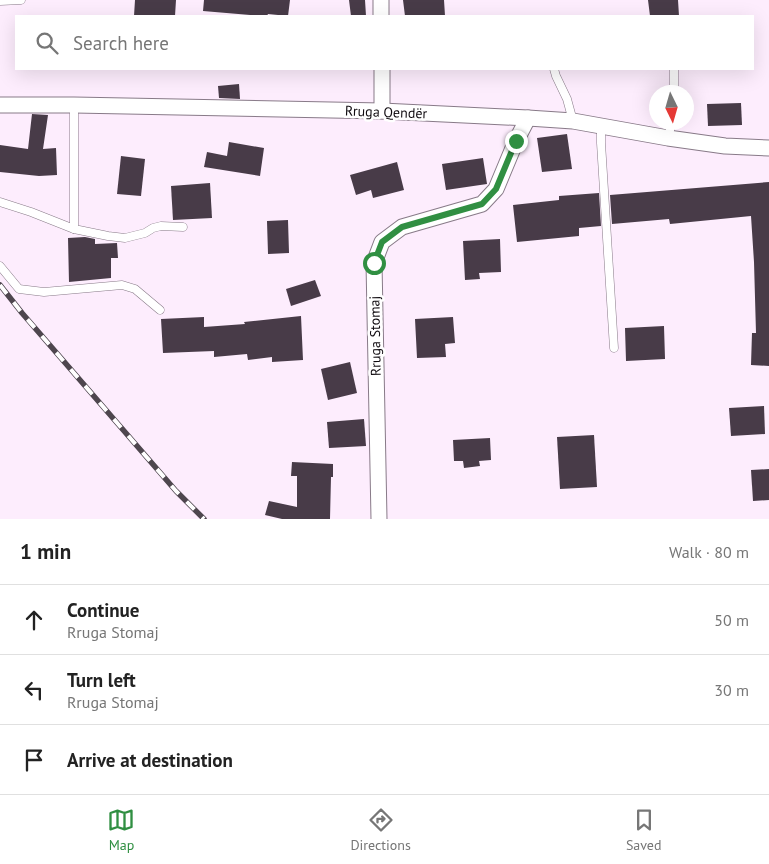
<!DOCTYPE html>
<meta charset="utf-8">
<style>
:root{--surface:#fff;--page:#f6f6f6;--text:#222;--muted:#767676;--line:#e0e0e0;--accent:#308f42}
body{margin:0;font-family:"PT Sans",sans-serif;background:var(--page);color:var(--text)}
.compass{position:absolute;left:649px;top:85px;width:45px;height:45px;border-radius:50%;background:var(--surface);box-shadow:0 5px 20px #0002;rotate:175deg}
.stop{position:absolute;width:15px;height:15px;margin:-11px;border:4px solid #308f42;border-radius:50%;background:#fff}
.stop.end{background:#308f42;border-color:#fff;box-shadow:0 1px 5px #0008}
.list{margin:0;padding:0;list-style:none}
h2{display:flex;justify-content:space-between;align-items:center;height:65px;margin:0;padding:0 20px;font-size:21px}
h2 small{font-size:16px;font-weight:400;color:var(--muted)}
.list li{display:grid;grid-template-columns:32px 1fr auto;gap:15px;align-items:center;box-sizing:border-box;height:70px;padding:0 20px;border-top:1px solid var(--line)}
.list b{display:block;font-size:19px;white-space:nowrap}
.list p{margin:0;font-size:16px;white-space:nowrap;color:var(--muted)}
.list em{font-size:16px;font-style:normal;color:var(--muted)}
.icon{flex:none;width:28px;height:28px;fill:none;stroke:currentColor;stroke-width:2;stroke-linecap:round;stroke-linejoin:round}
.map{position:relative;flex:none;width:769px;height:519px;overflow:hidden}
.search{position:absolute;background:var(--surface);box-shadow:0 5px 20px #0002;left:15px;right:15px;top:15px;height:55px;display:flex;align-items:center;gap:12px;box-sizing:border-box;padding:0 18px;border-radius:0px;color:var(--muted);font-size:19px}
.sheet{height:275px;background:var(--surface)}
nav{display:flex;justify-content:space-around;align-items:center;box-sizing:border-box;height:70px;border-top:1px solid var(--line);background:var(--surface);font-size:14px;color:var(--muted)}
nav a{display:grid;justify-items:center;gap:2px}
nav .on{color:var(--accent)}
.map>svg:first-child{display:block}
.building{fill:#483b48}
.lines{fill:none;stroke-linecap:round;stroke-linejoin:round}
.lane-casing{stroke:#887a88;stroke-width:9}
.street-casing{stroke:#887a88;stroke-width:17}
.lane{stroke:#fff;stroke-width:8}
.street{stroke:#fff;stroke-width:15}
.rail-casing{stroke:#4e464e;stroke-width:5.5}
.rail{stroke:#fff;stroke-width:4;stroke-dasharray:11;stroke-linecap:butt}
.route{stroke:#308f42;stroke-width:6}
.labels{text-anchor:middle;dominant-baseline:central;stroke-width:5;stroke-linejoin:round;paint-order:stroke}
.street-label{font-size:14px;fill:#0f0a0f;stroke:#fff}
</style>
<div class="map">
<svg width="769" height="519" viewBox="0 0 769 519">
<rect width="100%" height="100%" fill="#fdedfd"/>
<g class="building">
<path d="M135,0H176L175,16H134Z"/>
<path d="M204,0H290L288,16L268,14L267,16H261L203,11Z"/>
<path d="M349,0H365L366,16H351Z"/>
<path d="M403,0H444L445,16H405Z"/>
<path d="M648,0H678L679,16H650Z"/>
<path d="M239,84L240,99L219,98L218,86Z"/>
<path d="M741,103L742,125L708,126L707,104Z"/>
<path d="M32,114L48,115L43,149L56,148L57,175L39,176L0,172V145L28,149Z"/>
<path d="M567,134L572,169L542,172L537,138Z"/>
<path d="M229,142L264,148L260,176L204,167L207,152L227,156Z"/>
<path d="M121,156L145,159L141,196L117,194Z"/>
<path d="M483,158L487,184L446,190L442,164Z"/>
<path d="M397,162L404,190L373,198L371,190L356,195L350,175Z"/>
<path d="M769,182V366L751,365L752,333H756L754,262L751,216L670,224L669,219L612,224L610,195Z"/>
<path d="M210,183L212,218L173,220L171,186Z"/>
<path d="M599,193L601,226L579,228V236L517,242L513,205L559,200V196Z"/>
<path d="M288,220L289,253L268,254L267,221Z"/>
<path d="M85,237L95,239V244L117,243L118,258H111V278L69,282L68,238Z"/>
<path d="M500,239L501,272L479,273L480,279L465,280L463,241Z"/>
<path d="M315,280L321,296L291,306L286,289Z"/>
<path d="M301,316L303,360L272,362V357L248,360L247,354L214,357V351L163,353L161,319L204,317V327L245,324L244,322Z"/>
<path d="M453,317L455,343L445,344L446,357L417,358L415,319Z"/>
<path d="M664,326L665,359L626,361L625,328Z"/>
<path d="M350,362L357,393L328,400L321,369Z"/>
<path d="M764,406L765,434L731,436L729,408Z"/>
<path d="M364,419L366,446L329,448L327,422Z"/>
<path d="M594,435L597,487L560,489L557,437Z"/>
<path d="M490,438L491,460L479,461L480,466L464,468L463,461H454L453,440Z"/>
<path d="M292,462L333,464V477H331L330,519H282L265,515L269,501L297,507V476H291Z"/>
<path d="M769,469V500L753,501L751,470Z"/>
</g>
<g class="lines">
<g class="lane-casing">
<g id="lane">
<path d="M0,1L21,0"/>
<path d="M554,69L556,76L567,99L573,121"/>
<path d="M674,69V92"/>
<path d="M74,105V229L108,236L125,238L145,233L153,228L161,226L183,227"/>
<path d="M601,126V143L614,348"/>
<path d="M668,138L672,122"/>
<path d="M0,202L31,212L74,229"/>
<path d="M0,266L19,289L44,292L122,285L135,289L160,310"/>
</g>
</g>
<g class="street-casing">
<g id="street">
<path d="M381,0V16"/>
<path d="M382,69V111"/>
<path d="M0,105H74L382,111L528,118L573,121L668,138L725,146L769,148"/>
<path d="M379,519L374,263L382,242L402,227L482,204L496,189L516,141L528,118"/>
</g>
</g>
<use href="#lane" class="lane"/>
<use href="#street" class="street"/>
<g class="rail-casing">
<path id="rail" d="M0,285L22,313L176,491L204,519"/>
</g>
<use href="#rail" class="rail"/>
</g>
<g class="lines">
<path class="route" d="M374,263L382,242L402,227L482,204L496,189L516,141"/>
</g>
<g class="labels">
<g class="street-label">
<text transform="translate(386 112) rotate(2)">Rruga Qendër</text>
<text transform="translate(375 336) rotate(-91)">Rruga Stomaj</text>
</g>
</g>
</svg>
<svg class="compass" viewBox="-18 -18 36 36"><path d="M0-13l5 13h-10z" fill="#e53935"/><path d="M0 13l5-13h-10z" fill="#767676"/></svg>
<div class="stop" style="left:374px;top:263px"></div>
<div class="stop end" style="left:516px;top:141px"></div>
<div class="search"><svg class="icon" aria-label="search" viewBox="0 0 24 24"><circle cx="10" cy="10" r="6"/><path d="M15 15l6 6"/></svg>Search here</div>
</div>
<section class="sheet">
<h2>1 min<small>Walk · 80 m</small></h2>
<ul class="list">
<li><svg class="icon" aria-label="ahead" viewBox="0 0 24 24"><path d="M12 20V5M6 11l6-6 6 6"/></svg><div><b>Continue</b><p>Rruga Stomaj</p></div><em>50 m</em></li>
<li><svg class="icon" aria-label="left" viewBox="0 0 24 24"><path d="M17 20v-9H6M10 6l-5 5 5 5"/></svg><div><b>Turn left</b><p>Rruga Stomaj</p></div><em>30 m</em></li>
<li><svg class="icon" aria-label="arrive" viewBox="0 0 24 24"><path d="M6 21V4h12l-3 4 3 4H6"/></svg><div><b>Arrive at destination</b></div></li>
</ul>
</section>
<nav>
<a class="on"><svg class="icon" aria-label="map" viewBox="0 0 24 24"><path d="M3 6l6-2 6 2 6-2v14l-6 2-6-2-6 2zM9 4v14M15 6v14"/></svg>Map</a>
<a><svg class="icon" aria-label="directions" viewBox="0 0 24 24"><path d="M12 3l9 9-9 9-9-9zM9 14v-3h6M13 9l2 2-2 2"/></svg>Directions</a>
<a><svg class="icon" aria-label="saved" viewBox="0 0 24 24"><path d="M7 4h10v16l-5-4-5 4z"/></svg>Saved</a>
</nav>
